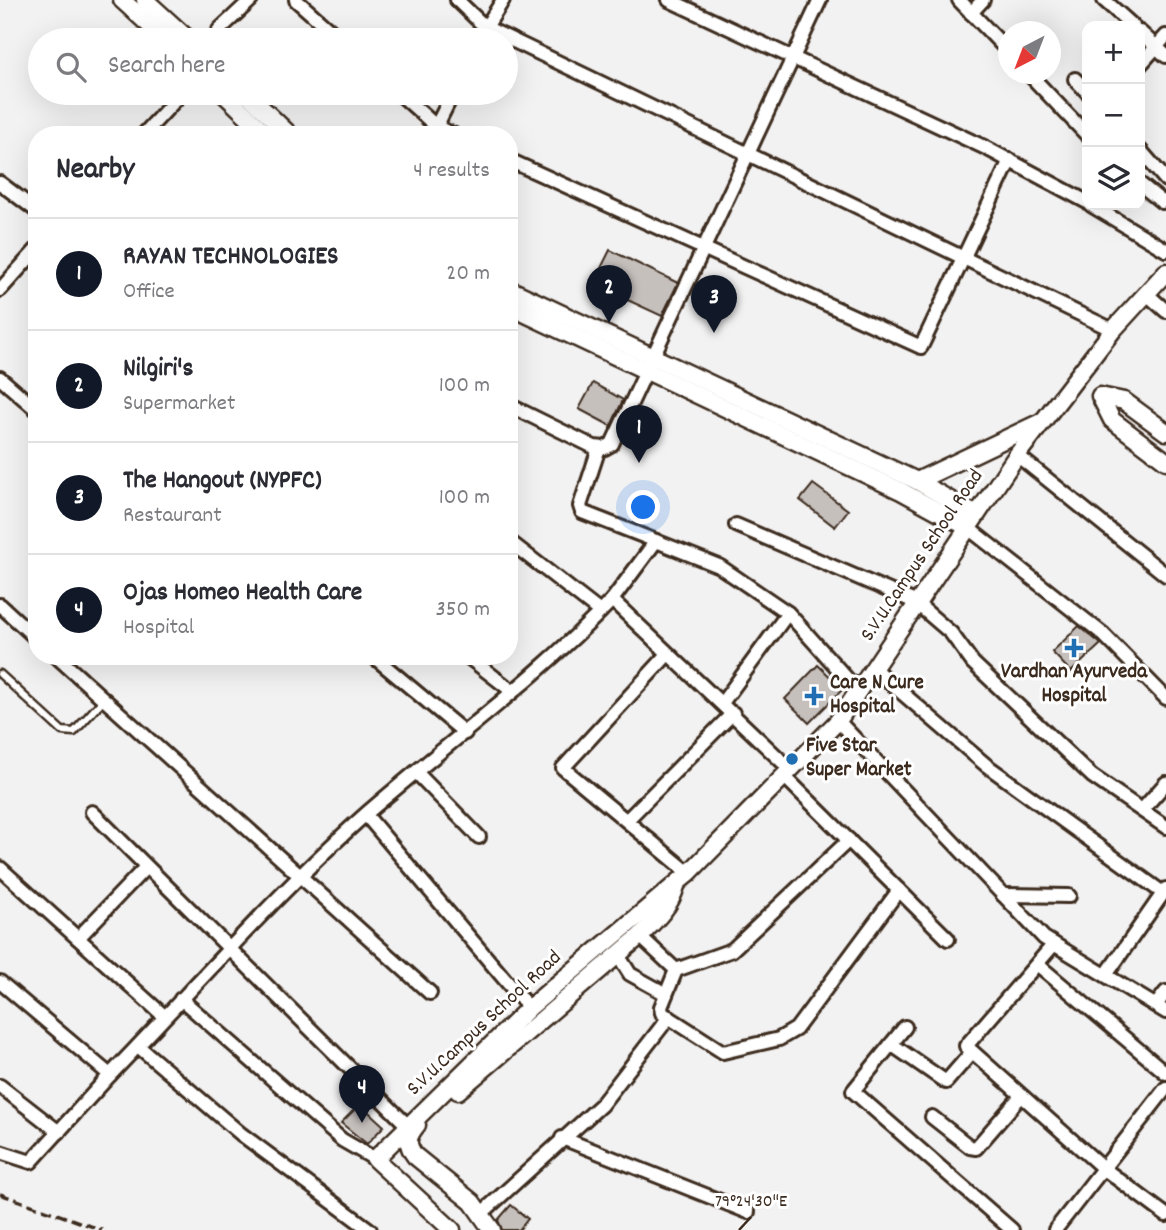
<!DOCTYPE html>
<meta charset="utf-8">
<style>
:root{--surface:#fff;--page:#f7f7f7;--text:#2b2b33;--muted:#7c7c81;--line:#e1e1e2;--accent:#111827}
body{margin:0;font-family:Dekko,sans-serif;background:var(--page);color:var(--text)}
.controls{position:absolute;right:21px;top:21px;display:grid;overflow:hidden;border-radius:14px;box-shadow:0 7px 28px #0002}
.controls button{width:63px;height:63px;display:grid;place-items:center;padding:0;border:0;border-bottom:2px solid var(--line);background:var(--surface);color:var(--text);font:35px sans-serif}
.compass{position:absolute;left:998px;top:21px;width:63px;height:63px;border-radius:50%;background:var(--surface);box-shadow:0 7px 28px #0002;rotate:222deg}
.you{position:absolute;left:644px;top:508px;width:24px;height:24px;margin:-18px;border:5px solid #fff;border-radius:50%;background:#1a73e8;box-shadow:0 0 0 10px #1a73e833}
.badge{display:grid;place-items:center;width:46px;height:46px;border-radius:50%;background:var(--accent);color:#fff;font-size:23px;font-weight:700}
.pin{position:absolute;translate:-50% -58px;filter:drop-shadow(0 2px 4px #0008)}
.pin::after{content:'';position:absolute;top:37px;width:24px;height:21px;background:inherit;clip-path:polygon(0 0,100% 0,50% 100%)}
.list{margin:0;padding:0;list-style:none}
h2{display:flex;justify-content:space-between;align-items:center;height:91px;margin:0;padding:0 28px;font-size:30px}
h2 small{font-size:23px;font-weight:400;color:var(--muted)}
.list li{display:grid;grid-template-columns:46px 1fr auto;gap:21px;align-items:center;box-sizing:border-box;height:112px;padding:0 28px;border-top:2px solid var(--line)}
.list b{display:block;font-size:26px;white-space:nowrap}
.list p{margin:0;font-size:23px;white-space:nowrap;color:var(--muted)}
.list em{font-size:23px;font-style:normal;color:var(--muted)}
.icon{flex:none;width:38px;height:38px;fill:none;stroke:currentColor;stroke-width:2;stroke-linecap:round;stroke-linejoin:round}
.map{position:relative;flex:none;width:1166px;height:1230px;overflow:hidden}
.search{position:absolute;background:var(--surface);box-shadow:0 7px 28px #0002;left:28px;top:28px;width:490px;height:77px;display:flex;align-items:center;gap:18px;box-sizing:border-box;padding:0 24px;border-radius:38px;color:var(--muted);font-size:26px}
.panel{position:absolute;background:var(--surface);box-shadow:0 7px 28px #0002;left:28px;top:126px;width:490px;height:539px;border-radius:28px}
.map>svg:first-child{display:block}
.building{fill:#c6c0bd;stroke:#3b2a1e;stroke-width:2}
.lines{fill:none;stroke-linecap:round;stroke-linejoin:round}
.service-casing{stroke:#3b2a1e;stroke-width:11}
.minor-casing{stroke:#3b2a1e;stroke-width:18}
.tertiary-casing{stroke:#3b2a1e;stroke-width:21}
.service{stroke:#fff;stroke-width:6}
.minor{stroke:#fff;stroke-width:12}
.tertiary{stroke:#fff;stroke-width:16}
.rail{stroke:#3b2a1e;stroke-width:3.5;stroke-dasharray:10 5;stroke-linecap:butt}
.ticks{fill:none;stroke:#3b2a1e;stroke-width:2.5}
.poi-dot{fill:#1f6fb2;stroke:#fff;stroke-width:2.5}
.labels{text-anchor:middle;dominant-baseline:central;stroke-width:6;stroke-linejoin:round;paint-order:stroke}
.street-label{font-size:21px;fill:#3b2a1e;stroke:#fff}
.poi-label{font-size:21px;font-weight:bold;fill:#3b2a1e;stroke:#fff;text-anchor:start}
.ticks-label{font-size:18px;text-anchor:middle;fill:#3b2a1e;stroke:#fff;stroke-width:6;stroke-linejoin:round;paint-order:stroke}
</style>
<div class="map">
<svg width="1166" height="1230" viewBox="0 0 1166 1230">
<rect width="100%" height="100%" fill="#f3f2f2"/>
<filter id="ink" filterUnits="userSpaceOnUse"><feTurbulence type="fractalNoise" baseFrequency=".0143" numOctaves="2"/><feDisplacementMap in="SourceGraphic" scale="14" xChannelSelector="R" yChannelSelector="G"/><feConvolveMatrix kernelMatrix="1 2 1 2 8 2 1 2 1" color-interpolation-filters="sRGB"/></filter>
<g filter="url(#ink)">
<g class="building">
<path d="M610,250L678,283L662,316L593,284Z"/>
<path d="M593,383L623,400L611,426L579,409Z"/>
<path d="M813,484L848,510L835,527L800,500Z"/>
<path d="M1079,626L1101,644L1071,672L1052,652Z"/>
<path d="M818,665L843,689L809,723L785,699Z"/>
<path d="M360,1104L384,1126L367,1144L341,1123Z"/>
<path d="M511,1205L528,1219L519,1230H502L498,1220Z"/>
</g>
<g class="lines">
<g class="service-casing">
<path id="service" d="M0,674L62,731L74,732L103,700"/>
</g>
<g class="minor-casing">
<g id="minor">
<path d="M296,0L341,40"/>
<path d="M457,0L485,27L1113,330"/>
<path d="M669,0L986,148L1087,202"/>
<path d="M959,0L1009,52"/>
<path d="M1104,0L1133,26"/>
<path d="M971,13L983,0"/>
<path d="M219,30L251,0"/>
<path d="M1140,32L1166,56"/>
<path d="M478,40L503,0"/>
<path d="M1140,65L1166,36"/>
<path d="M1029,74L1087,135"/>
<path d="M1075,79L1087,92"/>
<path d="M399,93L437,127L454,135"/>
<path d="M143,135L182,93"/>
<path d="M432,135L453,93"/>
<path d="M1140,150L1166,180"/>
<path d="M509,160L921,347L1010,160"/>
<path d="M0,183L37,211"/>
<path d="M1140,184L1162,202L1166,201"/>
<path d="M1091,205L1166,250"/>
<path d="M0,290L37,249"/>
<path d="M1148,295L1166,311"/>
<path d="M0,378L37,410"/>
<path d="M509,405L594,447L605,448L612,444L820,0"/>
<path d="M599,448L580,506L582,512L656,541"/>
<path d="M1017,455L1166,575"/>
<path d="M736,525L915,602L951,633L973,663L1092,776L1166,827"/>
<path d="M967,527L1103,634L1166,698"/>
<path d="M509,541L600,612"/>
<path d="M612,600L656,541L719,566L788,613L858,691"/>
<path d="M0,605L37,639"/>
<path d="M668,654L563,768L689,873"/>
<path d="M56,656L430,993"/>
<path d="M373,656L465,733"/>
<path d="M467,656L512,691"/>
<path d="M873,668L986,765L1163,893"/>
<path d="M722,703L788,613"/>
<path d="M838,721L1044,938L1166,1012"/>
<path d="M417,773L479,837"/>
<path d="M785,777L948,939"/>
<path d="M1142,810L1166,783"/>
<path d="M92,812L408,1126"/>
<path d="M366,815L529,1008"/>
<path d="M627,820L733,713"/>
<path d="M849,840L732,950L676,970L661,1007L662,1013L723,1052L779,1039L796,1029L899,890"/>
<path d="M0,868L164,1016"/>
<path d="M1003,895L1069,896"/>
<path d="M640,936L676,970"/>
<path d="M78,938L146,867"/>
<path d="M1054,944L966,1046L1103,1168L1166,1215"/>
<path d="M618,955L630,974L666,994"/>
<path d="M1037,964L1166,1073"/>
<path d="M1106,975L1166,889"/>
<path d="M0,982L110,1075L31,1162L0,1152"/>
<path d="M181,999L342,1140L375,1159"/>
<path d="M1156,1005L1166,992"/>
<path d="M905,1027L853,1091L1012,1230"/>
<path d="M891,1044L946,1082L972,1052"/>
<path d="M138,1046L241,1134L370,1230"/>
<path d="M110,1075C195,987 276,894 367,813C449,742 537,678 612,600L791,770"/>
<path d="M0,1086L59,1132"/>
<path d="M932,1117L970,1147L976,1148L1021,1096"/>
<path d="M562,1138L748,1212"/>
<path d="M482,1213L601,1105L669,1017"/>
<path d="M1055,1230L1166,1088"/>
</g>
</g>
<g class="tertiary-casing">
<g id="tertiary">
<path d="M122,0L166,40"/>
<path d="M145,0L189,40"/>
<path d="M223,93L267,135"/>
<path d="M246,93L290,135"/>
<path d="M509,289L917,481L976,515"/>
<path d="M509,306L901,491L967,527"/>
<path d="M1166,432L1124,401L1100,396L1112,420L1166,461"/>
<path d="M917,481L1041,422"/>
<path d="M458,1091L640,936C656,920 670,907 676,886"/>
<path d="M417,1125C407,1137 406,1144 415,1156L472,1202L492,1230"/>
<path d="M452,1230L375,1159L529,1008L689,873L838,721L1017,455L1113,330L1166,272"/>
</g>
</g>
<use href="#service" class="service"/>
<use href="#minor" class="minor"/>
<use href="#tertiary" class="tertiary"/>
<path class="rail" d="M0,1194L102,1230"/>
</g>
</g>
<path class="ticks" d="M739,1230L751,1217"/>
<g class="poi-dot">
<path d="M1070.5 637.5h7v7h7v7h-7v7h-7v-7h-7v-7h7z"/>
<path d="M810.5 685.5h7v7h7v7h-7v7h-7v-7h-7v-7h7z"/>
<circle cx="792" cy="759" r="7"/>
</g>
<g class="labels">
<g class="street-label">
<text transform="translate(923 556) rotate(-56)">S.V.U.Campus School Road</text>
<text transform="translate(485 1024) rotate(-43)">S.V.U.Campus School Road</text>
</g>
<g class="poi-label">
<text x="1074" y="673" text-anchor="middle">Vardhan Ayurveda<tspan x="1074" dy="24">Hospital</tspan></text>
<text x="830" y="684">Care N Cure<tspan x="830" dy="24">Hospital</tspan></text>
<text x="806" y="747">Five Star<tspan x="806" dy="24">Super Market</tspan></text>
</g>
</g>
<g class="ticks-label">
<text x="751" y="1206">79°24'30"E</text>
</g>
</svg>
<div class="controls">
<button>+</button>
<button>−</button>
<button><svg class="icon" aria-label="layers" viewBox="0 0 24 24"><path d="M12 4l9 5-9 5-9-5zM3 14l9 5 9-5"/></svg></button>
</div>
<svg class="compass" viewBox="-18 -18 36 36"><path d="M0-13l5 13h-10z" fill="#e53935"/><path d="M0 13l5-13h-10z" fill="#7c7c81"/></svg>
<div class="you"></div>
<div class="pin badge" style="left:639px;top:463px">1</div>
<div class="pin badge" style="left:609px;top:323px">2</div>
<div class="pin badge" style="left:714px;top:333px">3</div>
<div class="pin badge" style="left:362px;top:1123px">4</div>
<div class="search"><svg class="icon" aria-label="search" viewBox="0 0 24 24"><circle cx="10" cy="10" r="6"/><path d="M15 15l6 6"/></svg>Search here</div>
<section class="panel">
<h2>Nearby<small>4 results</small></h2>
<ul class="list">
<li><span class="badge">1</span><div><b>RAYAN TECHNOLOGIES</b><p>Office</p></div><em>20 m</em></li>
<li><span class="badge">2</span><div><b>Nilgiri's</b><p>Supermarket</p></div><em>100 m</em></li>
<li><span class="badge">3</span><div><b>The Hangout (NYPFC)</b><p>Restaurant</p></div><em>100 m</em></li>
<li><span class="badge">4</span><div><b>Ojas Homeo Health Care</b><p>Hospital</p></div><em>350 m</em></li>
</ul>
</section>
</div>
